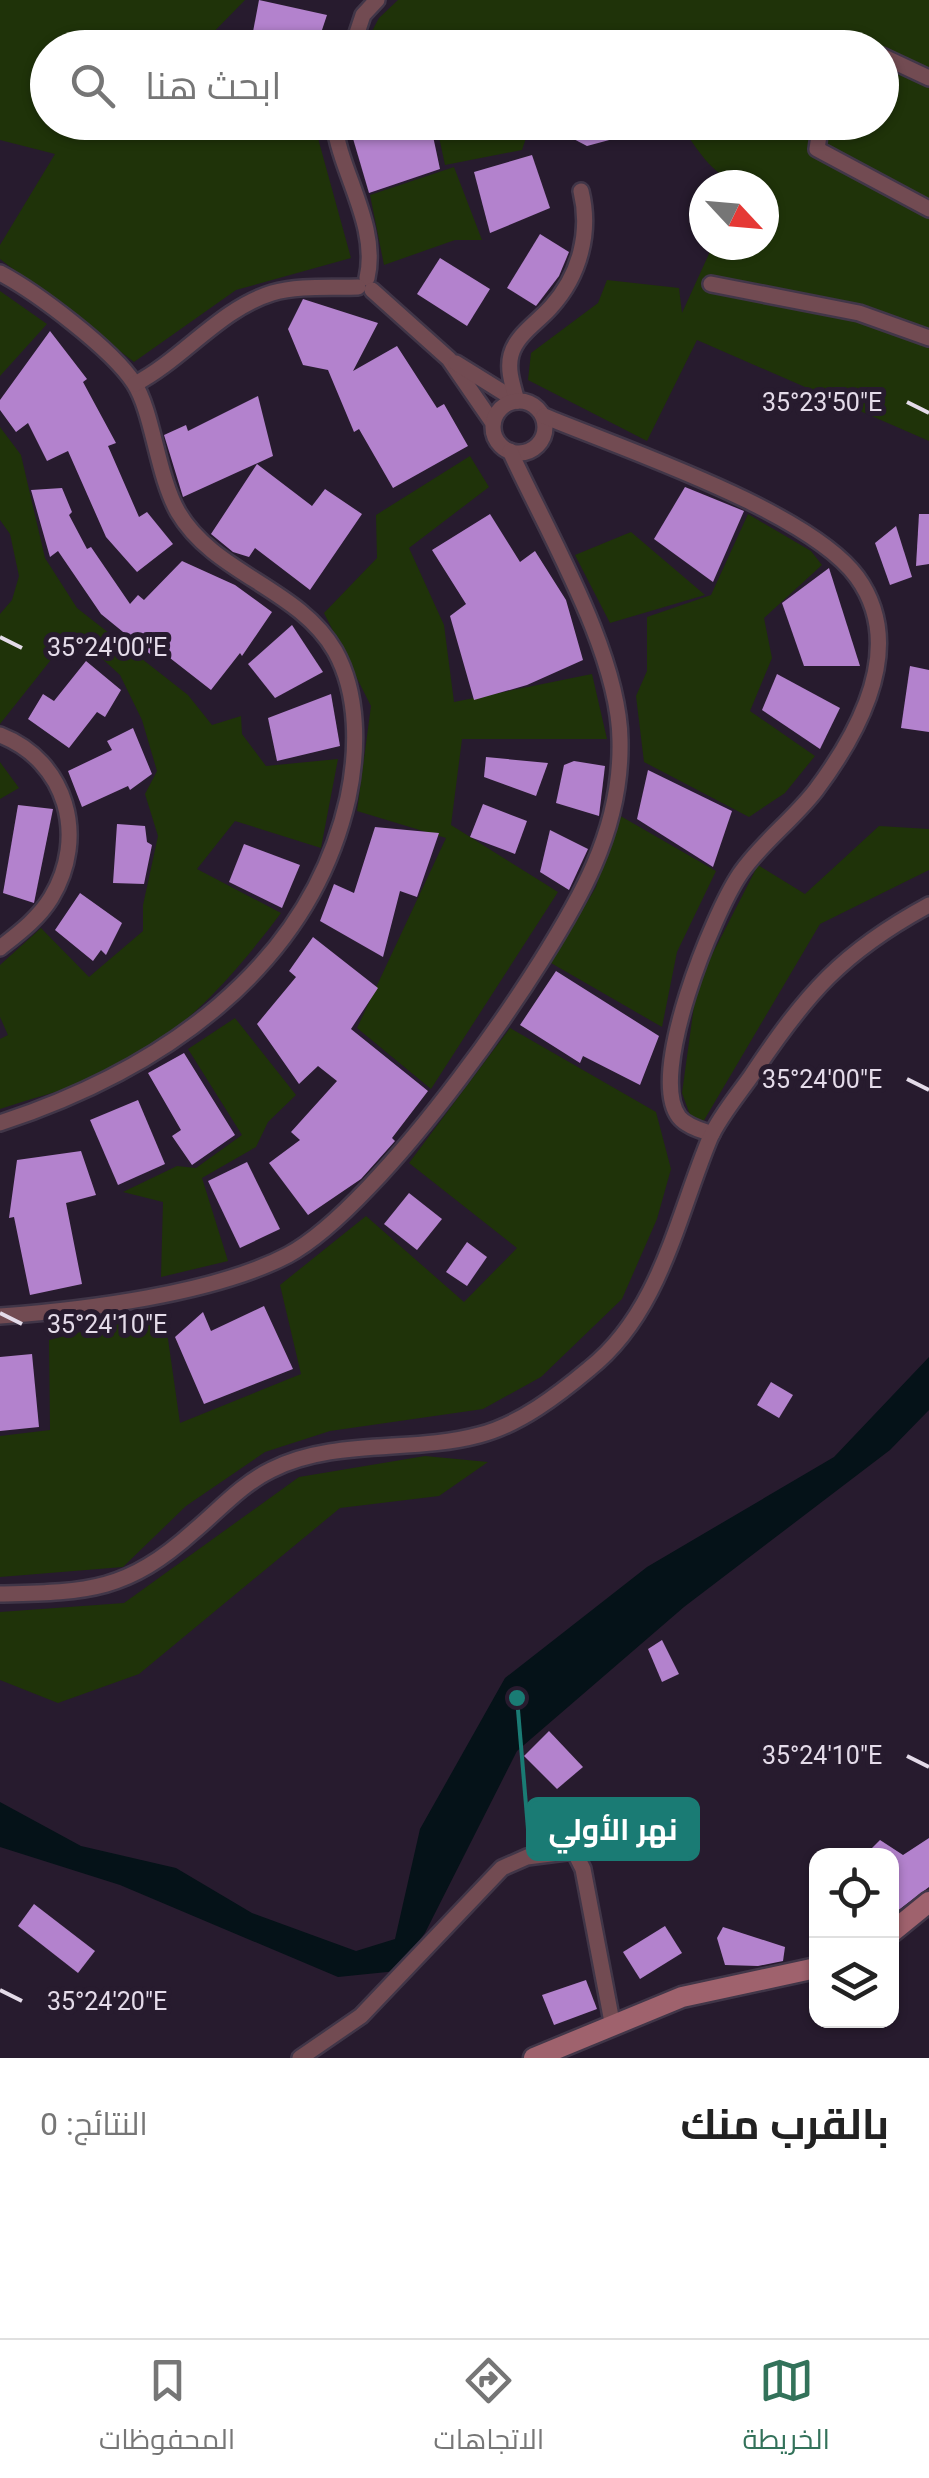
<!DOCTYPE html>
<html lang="ar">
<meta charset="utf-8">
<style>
:root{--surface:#fff;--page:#f6f6f6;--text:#222;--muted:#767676;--line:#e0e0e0;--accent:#33725a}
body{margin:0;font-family:Roboto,Cairo,sans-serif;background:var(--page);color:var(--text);direction:rtl}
.controls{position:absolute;right:30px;bottom:30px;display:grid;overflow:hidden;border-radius:20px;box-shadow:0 2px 8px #0004}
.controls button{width:90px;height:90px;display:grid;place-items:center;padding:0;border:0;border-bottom:2px solid var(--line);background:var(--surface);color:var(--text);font:50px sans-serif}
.compass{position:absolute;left:689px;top:170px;width:90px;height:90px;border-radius:50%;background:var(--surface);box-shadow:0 2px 8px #0004;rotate:116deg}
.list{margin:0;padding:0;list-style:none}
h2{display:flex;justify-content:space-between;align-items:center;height:130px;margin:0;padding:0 40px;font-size:42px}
h2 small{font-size:32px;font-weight:400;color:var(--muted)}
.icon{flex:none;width:55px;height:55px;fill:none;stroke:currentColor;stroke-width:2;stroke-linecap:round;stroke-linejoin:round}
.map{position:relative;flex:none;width:929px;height:2058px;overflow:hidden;direction:ltr}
.search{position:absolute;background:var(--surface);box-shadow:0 2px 8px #0004;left:30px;right:30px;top:30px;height:110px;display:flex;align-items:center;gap:25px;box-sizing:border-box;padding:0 35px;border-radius:55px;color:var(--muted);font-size:38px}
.sheet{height:280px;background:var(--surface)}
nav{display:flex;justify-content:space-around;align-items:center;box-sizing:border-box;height:140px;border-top:2px solid var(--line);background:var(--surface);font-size:28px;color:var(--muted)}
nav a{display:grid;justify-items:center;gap:5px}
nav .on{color:var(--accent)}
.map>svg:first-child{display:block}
.green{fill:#1f3309}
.water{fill:#051218}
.building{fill:#b382cd}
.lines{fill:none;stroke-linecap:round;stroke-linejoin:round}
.minor-casing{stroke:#413648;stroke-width:20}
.secondary-casing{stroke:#413648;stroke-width:25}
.minor{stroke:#724b52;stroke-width:15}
.secondary{stroke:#9f626d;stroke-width:20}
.ticks{fill:none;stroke:#e4dbe9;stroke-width:4}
.ticks-label{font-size:25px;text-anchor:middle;fill:#e4dbe9;stroke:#271b2e;stroke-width:10;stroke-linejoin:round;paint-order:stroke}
.leader{fill:none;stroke:#1a7b74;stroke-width:4}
.callout-dot{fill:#1a7b74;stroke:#271b2e;stroke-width:4}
.callout{fill:#1a7b74;stroke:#1a7b74;stroke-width:4}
.callout-label{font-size:30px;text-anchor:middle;font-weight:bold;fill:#fff}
</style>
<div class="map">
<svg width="929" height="2058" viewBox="0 0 929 2058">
<rect width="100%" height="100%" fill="#271b2e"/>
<g class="green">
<path d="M0,0H245L199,47L48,48V122L204,123L205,135L316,131L351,258L236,290L134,362L0,259V245L55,154L0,140Z"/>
<path d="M398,0H929V441L697,340L647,441L528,380L531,353L598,303L607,280L679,288L682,313L713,245H764V185C714,185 706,159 678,123L882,122V48H363L379,18Z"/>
<path d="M436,123V122L531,123L522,150L445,165Z"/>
<path d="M454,167L482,240H455L384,265L370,195Z"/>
<path d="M0,291L47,324L0,376Z"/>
<path d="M0,427L21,455L45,558L77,608L188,695L212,725L241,716L242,734L266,766L338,759L321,848L235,821L197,869L281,913C229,982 171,1048 89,1080C60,1092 29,1099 0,1109V1039L8,1035L0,1017V965L41,928L89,977L143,931V905L158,836L145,794L157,771L142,720L120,675L73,632L0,724V614L12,600L19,576L10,534L0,520Z"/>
<path d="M470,456L489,487L409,548L444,625L454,702L592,674L607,739H462L451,825L558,892L431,1089L357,1028L446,838L357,811L371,706L324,613L377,558L376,515Z"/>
<path d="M748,514L811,551L822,565L764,618L772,658L750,711L815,756L785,793L749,817L644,762L636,696L647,671V617L711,595Z"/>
<path d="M631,532L705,595L610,623L575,555Z"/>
<path d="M0,762L19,788L0,799Z"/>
<path d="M617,814L716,871L677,952L662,1027L551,963L596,887Z"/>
<path d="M879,826L929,829V870L820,924L703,1122L690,1115L682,1093L697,984L758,865L805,894Z"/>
<path d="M235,1018L296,1095L268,1122L256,1147L202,1178L228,1261L161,1277L163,1202L123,1192L177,1166L196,1168L242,1135L188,1049Z"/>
<path d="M510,1028L656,1112L671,1169L657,1219L622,1299L541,1377L483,1409L330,1431L265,1452L186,1506L123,1567L0,1577V1436L50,1430L49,1340L164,1311L180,1423L301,1374L280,1285L366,1216L464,1302L517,1248L409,1163Z"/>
<path d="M425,1456L488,1462L439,1496L340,1508L139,1674L58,1703L0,1680V1612L124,1603L299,1477Z"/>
</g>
<path class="water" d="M929,1357V1410L890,1450L684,1607L517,1751L425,1933L397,1971L338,1977L120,1885L0,1847V1802L81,1846L176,1868L252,1913L356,1951L395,1939L420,1829L505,1678L647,1567L834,1457Z"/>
<g class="building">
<path d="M259,0L327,15L316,48H281L252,37Z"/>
<path d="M361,122H430L440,169L369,193L349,125Z"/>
<path d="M541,122H619L613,139L587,146Z"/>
<path d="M532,155L550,208L490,233L474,172Z"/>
<path d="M540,234L569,252L559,276L536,306L507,288Z"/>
<path d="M440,258L490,289L467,326L417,294Z"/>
<path d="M303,299L378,323L353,371L397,346L437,408L444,404L468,446L393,488L359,429L354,432L328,370L303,365L288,329Z"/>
<path d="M50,331L87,379L83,382L116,443L108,446L139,517L147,512L173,544L137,572L106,537L68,451L47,461L28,423L16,432L0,410V400Z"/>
<path d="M258,396L273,456L183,497L164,435L186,425L188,431Z"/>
<path d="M257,464L312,506L325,489L362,514L310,590L255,548L249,557L233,552L211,534Z"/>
<path d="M685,487L744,511L713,582L654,539Z"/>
<path d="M62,488L72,512L69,515L87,549L91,547L130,604L138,595L144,600L182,561L235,585L272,612L242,656L240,653L211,690L161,651L155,658L101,614L58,551L50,557L31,490Z"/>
<path d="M490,514L520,562L535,551L566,600L583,660L527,685L474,700L450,616L466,604L432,550Z"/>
<path d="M919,514H929V564L916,566Z"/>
<path d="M896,526L912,577L890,585L875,543Z"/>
<path d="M829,568L860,666H804L782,603Z"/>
<path d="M292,625L323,672L275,698L248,664Z"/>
<path d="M86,661L121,690L105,717L97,712L69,748L28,719L43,694L54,701Z"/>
<path d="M910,666L929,670V732L901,728Z"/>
<path d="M777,674L840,708L820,749L762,710Z"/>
<path d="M331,694L340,746L277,761L268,718Z"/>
<path d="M133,728L152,774L130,790L128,786L82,807L68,771L112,750L107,741Z"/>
<path d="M486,757L548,763L536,796L484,777Z"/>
<path d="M574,761L605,766L599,816L556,803L564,765Z"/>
<path d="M648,770L732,811L713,867L637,819Z"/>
<path d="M483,804L527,821L515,854L470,837Z"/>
<path d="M18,805L53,809L34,903L3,893Z"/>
<path d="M117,824L145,826L147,842L152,845L144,884L113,883Z"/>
<path d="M375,827L439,833L417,897L400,891L383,957L320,921L334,884L354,893Z"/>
<path d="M550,830L588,849L569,890L540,872Z"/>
<path d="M244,844L300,865L282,908L229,882Z"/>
<path d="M80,893L122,923L106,955L101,950L93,961L55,930Z"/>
<path d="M313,937L378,988L351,1029L428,1091L392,1138L395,1141L361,1179L308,1215L269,1163L300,1140L291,1132L337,1081L318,1066L299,1084L257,1024L296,977L289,971Z"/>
<path d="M556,971L659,1036L640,1085L583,1056L580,1063L520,1025Z"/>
<path d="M184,1053L235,1135L192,1165L172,1136L181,1130L148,1073Z"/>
<path d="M138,1100L165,1164L118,1185L90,1120Z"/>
<path d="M81,1151L96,1195L66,1203L82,1284L30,1295L14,1217L9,1218L17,1160Z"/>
<path d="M247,1162L280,1229L240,1248L208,1181Z"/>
<path d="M409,1193L442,1219L417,1250L384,1224Z"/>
<path d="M467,1242L487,1257L467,1286L446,1272Z"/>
<path d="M264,1306L293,1369L204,1404L175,1337L203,1312L211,1331Z"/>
<path d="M32,1354L39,1427L0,1431V1357Z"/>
<path d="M771,1382L793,1395L779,1418L757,1405Z"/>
<path d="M662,1640L679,1674L662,1682L648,1649Z"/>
<path d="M549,1731L583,1767L557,1789L524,1756Z"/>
<path d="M929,1838V1887L892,1915V1856H864L880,1840L903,1855Z"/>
<path d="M34,1904L95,1951L78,1973L18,1926Z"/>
<path d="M665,1926L682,1953L640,1979L623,1952Z"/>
<path d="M723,1927L785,1947L783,1961L758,1966L725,1965L717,1938Z"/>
<path d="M586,1980L597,2009L554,2025L542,1995Z"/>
</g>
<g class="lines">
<g class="minor-casing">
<g id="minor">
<path d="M352,48L363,15L377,0"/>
<path d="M853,48H857"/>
<path d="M882,56L929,78"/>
<path d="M334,122C340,173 379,225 367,278"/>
<path d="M821,122L817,149L929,209"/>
<path d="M0,273C36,292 112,349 134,383C153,412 157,475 178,512C214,574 299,588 335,651C359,694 358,751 348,798C309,971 158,1071 0,1123"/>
<path d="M711,284L859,313L929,338"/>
<path d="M372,290L449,359L493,423"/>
<path d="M456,363L517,401"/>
<path d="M135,384C183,359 220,309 272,293C299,285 330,288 358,287"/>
<path d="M517,401C513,386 507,370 511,355C516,335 538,322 551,307C580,275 591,232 581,191"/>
<circle cx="519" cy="427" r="26"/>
<path d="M544,416C623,449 809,511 857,577C907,646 860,731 816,790C793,820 761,843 740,874C713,914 647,1075 679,1117C686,1126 701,1130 712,1134"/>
<path d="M0,735C67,761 88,837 51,898C38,919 19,933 0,948"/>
<path d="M0,1316C83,1310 214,1294 288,1255C380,1206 552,963 594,865C611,826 621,783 620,740C619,652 547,532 510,451"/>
<path d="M0,1594C88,1592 126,1592 194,1531C219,1510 242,1484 271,1470C334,1438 413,1453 479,1435C519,1425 558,1395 589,1369C660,1313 677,1217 710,1138C720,1116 738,1095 752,1075C806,994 842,952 929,905"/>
<path d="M300,2058L361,2016L502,1868L527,1857L574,1851L583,1869L612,2022"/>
</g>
</g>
<g class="secondary-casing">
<g id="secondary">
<path d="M892,1932L929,1902"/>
<path d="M534,2058L682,1997L816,1968"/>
</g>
</g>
<use href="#minor" class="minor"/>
<use href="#secondary" class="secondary"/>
</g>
<path class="ticks" d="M907,402L929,413M0,637L22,648M907,1079L929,1090M0,1313L22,1324M907,1756L929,1767M0,1990L22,2001"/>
<g class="ticks-label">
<text x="822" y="411">35°23'50"E</text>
<text x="107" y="656">35°24'00"E</text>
<text x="822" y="1088">35°24'00"E</text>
<text x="107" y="1333">35°24'10"E</text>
<text x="822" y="1764">35°24'10"E</text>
<text x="107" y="2010">35°24'20"E</text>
</g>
<path class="leader" d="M517 1698L528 1829"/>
<circle class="callout-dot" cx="517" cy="1698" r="10"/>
<rect class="callout" x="528" y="1799" width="170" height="60" rx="10"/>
<g class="callout-label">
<text x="613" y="1840">نهر الأولي</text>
</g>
</svg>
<div class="controls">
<button><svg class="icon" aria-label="locate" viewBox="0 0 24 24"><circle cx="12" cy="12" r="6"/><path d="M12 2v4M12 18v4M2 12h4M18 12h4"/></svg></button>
<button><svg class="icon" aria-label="layers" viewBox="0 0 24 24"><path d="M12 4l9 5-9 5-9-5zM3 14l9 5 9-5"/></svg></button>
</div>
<svg class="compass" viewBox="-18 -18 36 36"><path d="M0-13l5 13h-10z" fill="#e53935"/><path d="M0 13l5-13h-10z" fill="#767676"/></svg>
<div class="search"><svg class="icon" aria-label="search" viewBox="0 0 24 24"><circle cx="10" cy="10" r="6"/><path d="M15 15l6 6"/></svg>ابحث هنا</div>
</div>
<section class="sheet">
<h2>بالقرب منك<small>النتائج: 0</small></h2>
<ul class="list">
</ul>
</section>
<nav>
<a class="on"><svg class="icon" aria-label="map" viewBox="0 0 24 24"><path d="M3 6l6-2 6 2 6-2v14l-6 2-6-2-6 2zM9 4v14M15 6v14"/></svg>الخريطة</a>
<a><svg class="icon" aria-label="directions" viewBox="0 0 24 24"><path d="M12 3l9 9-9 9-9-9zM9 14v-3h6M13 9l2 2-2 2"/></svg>الاتجاهات</a>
<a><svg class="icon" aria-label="saved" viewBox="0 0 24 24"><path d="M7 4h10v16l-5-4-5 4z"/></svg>المحفوظات</a>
</nav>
